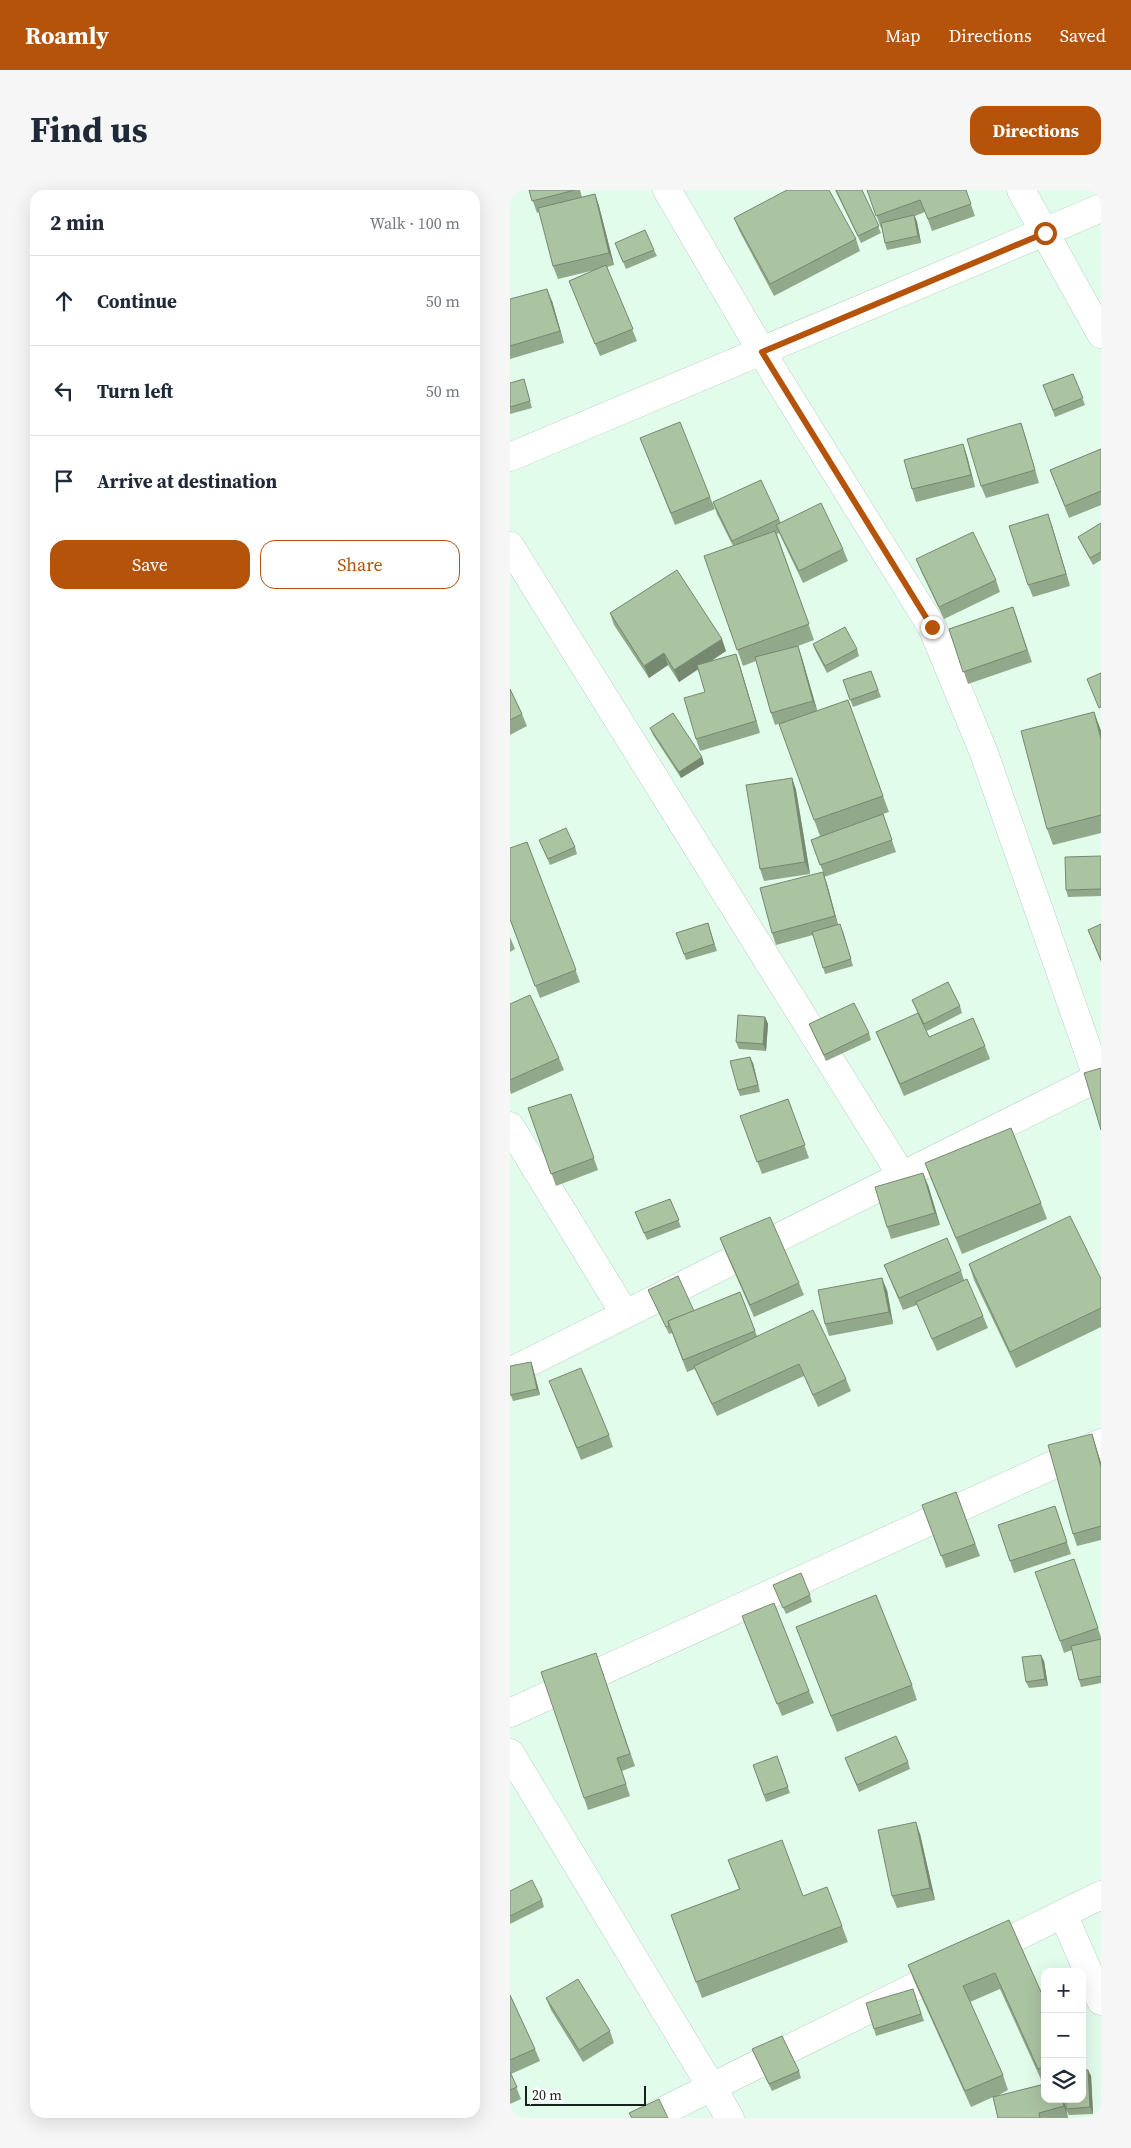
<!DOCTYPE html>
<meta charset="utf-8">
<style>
:root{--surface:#fff;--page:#f6f6f7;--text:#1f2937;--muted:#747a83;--line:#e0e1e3;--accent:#b45309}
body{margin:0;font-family:"Source Serif 4",serif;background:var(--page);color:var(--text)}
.controls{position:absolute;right:15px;bottom:15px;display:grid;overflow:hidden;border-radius:10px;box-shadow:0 5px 20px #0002}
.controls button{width:45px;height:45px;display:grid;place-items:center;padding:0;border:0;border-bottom:1px solid var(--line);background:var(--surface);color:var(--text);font:25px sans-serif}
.scale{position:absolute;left:15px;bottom:12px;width:121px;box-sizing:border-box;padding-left:5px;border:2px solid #161f1a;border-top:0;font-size:14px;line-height:18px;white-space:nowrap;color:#161f1a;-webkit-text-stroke:4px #fff;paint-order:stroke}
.stop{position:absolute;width:15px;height:15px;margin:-11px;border:4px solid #b45309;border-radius:50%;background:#fff}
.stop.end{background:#b45309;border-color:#fff;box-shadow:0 1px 5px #0008}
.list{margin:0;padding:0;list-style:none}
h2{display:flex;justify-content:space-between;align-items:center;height:65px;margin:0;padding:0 20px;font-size:21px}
h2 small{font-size:16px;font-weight:400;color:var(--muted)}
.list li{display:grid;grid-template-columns:32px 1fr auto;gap:15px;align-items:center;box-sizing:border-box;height:90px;padding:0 20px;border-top:1px solid var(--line)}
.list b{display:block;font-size:19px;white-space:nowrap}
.list em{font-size:16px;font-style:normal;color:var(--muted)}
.actions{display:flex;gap:10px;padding:15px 20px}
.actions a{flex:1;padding:11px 0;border:1px solid var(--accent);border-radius:15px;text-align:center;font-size:18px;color:var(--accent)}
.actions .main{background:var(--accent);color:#fff}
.icon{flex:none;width:28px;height:28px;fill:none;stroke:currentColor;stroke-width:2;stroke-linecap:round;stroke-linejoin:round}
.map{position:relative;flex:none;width:591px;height:1928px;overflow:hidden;border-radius:15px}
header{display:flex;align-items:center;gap:30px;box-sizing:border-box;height:70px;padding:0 25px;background:var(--accent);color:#fff}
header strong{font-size:24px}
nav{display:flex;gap:28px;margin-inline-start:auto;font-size:18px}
.intro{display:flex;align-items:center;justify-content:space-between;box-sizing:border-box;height:120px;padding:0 30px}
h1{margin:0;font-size:35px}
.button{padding:12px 22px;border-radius:15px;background:var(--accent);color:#fff;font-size:18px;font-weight:700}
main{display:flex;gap:30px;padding:0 30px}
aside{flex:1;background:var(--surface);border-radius:15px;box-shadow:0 5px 20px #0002}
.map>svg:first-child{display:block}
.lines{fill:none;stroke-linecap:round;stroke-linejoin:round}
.street-casing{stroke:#b9d2c3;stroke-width:29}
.street{stroke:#fff;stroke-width:28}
.wall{fill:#92a88a;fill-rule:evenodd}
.shaded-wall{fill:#778870}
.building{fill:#aac3a0;stroke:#778870}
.route{stroke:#b45309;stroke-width:6}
</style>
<header>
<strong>Roamly</strong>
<nav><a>Map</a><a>Directions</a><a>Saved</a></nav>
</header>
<div class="intro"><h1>Find us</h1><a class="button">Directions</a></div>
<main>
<aside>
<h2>2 min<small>Walk · 100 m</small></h2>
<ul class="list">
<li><svg class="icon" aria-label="ahead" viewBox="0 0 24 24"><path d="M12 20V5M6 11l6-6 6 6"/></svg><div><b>Continue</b></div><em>50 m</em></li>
<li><svg class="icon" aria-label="left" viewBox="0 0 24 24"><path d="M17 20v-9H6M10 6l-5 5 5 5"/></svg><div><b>Turn left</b></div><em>50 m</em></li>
<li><svg class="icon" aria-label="arrive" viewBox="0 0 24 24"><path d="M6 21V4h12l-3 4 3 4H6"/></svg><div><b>Arrive at destination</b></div></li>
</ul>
<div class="actions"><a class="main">Save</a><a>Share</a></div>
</aside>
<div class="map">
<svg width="591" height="1928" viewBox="0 0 591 1928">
<rect width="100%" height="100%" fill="#e2fcec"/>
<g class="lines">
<g class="street-casing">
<g id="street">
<path d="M157,0L268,189L422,437L474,563L591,898"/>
<path d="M511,0L591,144"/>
<path d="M0,267L591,18"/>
<path d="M0,356L392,986"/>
<path d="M0,936L115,1124"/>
<path d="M0,1182L591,886"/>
<path d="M0,1523L591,1253"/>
<path d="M0,1563L220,1928"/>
<path d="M553,1724L591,1811"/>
<path d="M139,1928L591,1705"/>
</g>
</g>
<use href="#street" class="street"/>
</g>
<g class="wall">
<path d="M19,0H70L72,7L85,4L89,16L104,75L97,77L127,151L90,166L59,91L85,80L48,89L43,76L30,22L27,23Z"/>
<path d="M325,0H352L371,43L351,53Z"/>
<path d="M357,0H456L465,26L422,41L415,22L405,26L407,32L411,53L377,60L375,53L372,38H371Z"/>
<path d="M224,28L346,49L350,61L264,106L229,40Z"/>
<path d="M105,53L144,60L147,66L116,79Z"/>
<path d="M0,109L42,111L54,153L0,169Z"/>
<path d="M563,184L575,215L545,227L533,195Z"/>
<path d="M14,189L22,218L0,224V193Z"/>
<path d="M511,233L515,245L529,293L476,308L471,296Z"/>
<path d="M130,248L200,307L205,319L165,335Z"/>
<path d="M453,254L457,266L465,297L406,312L402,299Z"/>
<path d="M591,259V315L559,328L540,280Z"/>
<path d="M203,312L269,329L271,333L333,359L338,371L293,393L269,343L267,344L304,450L288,456L292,468L307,521L338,510L379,622L373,624L386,662L314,687L313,684L317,694L328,734L333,741L343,776L315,784L303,745L266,755L262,743L313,682L301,650L310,646L269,534L271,533L265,535L261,523L246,471L233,476L194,366L223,356L207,324Z"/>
<path d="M591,333V370L583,375L571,353L568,347Z"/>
<path d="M542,336L560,396L523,407L518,395Z"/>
<path d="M406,369L486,390L490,402L434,429L411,381Z"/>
<path d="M503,417L522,472L458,494L439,439Z"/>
<path d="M100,423L216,461L201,471L226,464L230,476L250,543L190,561L186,549L195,502L188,479L169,492L158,475L139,488L104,435Z"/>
<path d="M303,454L347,459L349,466L317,483L305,460Z"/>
<path d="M361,481L371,507L343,517L333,490Z"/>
<path d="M0,499L12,524L17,536L0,545Z"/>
<path d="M584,522L591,541V643L543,655L537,639Z"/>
<path d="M140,538L192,567L194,574L171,588L143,545Z"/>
<path d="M282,588L286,600L300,684L254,691L250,679Z"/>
<path d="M29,650L65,657L67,664L40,675Z"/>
<path d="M17,652L70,792L30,808L0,730Z"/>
<path d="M591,666V706L558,707L556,700Z"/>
<path d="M198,733L207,761L176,770L166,743Z"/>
<path d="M591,734V772L578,740Z"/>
<path d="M0,747L5,759L0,762Z"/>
<path d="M402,810L450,816L452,823L417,841L411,830L419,847L475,856L480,869L394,906L371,854L366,842L408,824Z"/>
<path d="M0,814L49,868L54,880L1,904L0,900Z"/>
<path d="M255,827L258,834L256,861L229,859L226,852Z"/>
<path d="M299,834L359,843L361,850L316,871Z"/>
<path d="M243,873L250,902L230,906L228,900Z"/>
<path d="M61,904L88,980L46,996L18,918Z"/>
<path d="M278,909L299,968L252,984L230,926Z"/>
<path d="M415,973L531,1013L537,1029L452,1064L421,989Z"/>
<path d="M418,995L430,1035L381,1049L377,1037Z"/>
<path d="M160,1009L171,1037L137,1050L125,1022Z"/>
<path d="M210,1048L289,1093L294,1105L244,1127L215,1061Z"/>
<path d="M459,1074L591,1089V1137L506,1178L464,1090Z"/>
<path d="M374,1075L451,1081L454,1090L473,1126L478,1138L427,1161L407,1115L393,1120L379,1087Z"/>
<path d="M138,1100L184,1121L230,1102L247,1146L336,1189L341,1201L308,1217L294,1186L207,1226L189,1188L185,1179L177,1182L162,1143L159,1144Z"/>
<path d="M377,1100L383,1134L319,1146L315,1134Z"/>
<path d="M21,1172L23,1178L30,1205L3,1211L0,1203Z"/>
<path d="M39,1191L99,1245L103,1257L71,1270Z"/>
<path d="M582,1244L591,1273V1350L567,1356L563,1344Z"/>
<path d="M446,1302L470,1366L436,1378L412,1315Z"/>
<path d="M545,1316L561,1364L504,1383L500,1371Z"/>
<path d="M564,1369L591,1447V1493L571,1497L569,1490L562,1460L554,1463L550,1451Z"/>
<path d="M263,1395L300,1405L302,1412L276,1424Z"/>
<path d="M232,1426L299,1501L304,1513L272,1526Z"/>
<path d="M286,1437L402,1495L407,1510L327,1542Z"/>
<path d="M534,1471L538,1496L519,1498L516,1492Z"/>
<path d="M90,1475L125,1576L112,1581L120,1606L78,1620L74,1608Z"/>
<path d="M267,1566L280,1603L256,1612L243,1575Z"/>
<path d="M335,1568L398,1572L400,1579L349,1602Z"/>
<path d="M410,1644L425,1710L387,1718L382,1706Z"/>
<path d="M218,1670L293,1706L332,1736L338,1752L192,1808L161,1725L229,1699Z"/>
<path d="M0,1701L32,1710L34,1717L0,1734Z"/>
<path d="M499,1730L535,1811V1909H554L558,1928H488L483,1907L461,1917L404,1791L398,1775ZM490,1799L533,1894L487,1906L498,1900L493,1885L460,1812Z"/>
<path d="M403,1799L414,1831L366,1846L364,1839Z"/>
<path d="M0,1805L25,1859L30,1871L1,1884L11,1909L0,1914Z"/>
<path d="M36,1808L100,1841L104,1853L73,1872L41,1820Z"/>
<path d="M242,1859L289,1881L291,1888L262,1901Z"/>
<path d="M578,1880L581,1886L583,1924L559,1925L556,1919Z"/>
</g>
<g class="shaded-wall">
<path d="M85,4L89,16L104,75L99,63Z"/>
<path d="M404,25L407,32L411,53L408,46Z"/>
<path d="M37,99L42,111L54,153L50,141Z"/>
<path d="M453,254L457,266L465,297L461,285Z"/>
<path d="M538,324L542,336L560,396L556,384Z"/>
<path d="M212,449L216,461L169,492L164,480Z"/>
<path d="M288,456L292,468L308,523L303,511Z"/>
<path d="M154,463L158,475L139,488L134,476Z"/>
<path d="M226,464L230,476L250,543L246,531Z"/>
<path d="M584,522L591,541V549Z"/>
<path d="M192,567L194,574L171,588L169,582Z"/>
<path d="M282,588L286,600L300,684L295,672Z"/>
<path d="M313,682L317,694L329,739L325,726Z"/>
<path d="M255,827L258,834L256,861L253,854Z"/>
<path d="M240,867L243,873L250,902Z"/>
<path d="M413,983L418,995L430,1035L425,1023Z"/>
<path d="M372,1088L377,1100L383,1134L379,1122Z"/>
<path d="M21,1172L23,1178L30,1205L27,1199Z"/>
<path d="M582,1244L591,1273V1277Z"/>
<path d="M531,1465L534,1471L538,1496L535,1489Z"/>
<path d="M406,1632L410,1644L425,1710L420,1698Z"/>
<path d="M578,1880L581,1886L583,1924L580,1917Z"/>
<path d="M552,1909H554L558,1928L554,1916Z"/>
</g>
<g class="building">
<path d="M19,0H65L22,11Z"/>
<path d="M277,0H319L346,49L260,94L224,28Z"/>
<path d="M326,0H352L369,36L348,46Z"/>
<path d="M357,0H456L461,14L418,29L410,10L366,26Z"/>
<path d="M85,4L99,63L43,76L28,18Z"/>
<path d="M404,25L408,46L375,53L371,33Z"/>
<path d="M135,40L144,60L113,72L105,53Z"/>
<path d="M96,75L123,139L85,154L59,91Z"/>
<path d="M37,99L50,141L0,156V109Z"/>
<path d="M563,184L573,208L543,220L533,195Z"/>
<path d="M14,189L20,211L0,217V193Z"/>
<path d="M170,232L200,307L161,323L130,248Z"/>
<path d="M511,233L525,280L471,296L457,249Z"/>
<path d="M453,254L461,285L402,299L394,270Z"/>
<path d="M591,259V301L555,316L540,280Z"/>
<path d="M251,290L269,329L222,351L203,312Z"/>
<path d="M311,313L333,359L289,381L266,335Z"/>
<path d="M538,324L556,384L518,395L499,336Z"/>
<path d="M591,333V362L580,368L568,347Z"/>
<path d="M265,341L299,434L227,460L194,366Z"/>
<path d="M463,342L486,390L429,417L406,369Z"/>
<path d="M167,380L212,449L164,480L154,463L134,476L100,423Z"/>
<path d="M503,417L517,460L453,482L439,439Z"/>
<path d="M335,437L347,459L315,476L303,454Z"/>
<path d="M288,456L303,511L261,523L245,467Z"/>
<path d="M226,464L246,531L186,549L174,508L195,502L187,475Z"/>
<path d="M361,481L368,500L340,510L333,490Z"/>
<path d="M591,483V517L589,518L577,489Z"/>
<path d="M0,499L12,524L0,530Z"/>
<path d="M338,510L373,606L304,630L269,534Z"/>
<path d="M584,522L591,549V625L537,639L511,541Z"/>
<path d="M163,523L192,567L169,582L140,538Z"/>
<path d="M282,588L295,672L250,679L236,595Z"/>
<path d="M373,624L382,650L310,675L301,650Z"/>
<path d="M56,638L65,657L38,669L29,650Z"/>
<path d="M17,652L66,780L25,796L0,729V658Z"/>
<path d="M591,666V699L556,700L555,667Z"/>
<path d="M313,682L325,726L262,743L250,698Z"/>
<path d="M198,733L204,754L174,764L166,743Z"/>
<path d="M330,734L341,769L313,778L302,742Z"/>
<path d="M591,734V770L578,740Z"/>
<path d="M438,792L450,816L414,834L402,810Z"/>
<path d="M20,805L49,868L0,890V814Z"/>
<path d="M344,813L359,843L314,865L299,834Z"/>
<path d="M408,823L419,847L463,828L475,856L390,894L366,842Z"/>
<path d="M228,825L255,827L253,854L226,852Z"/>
<path d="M240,867L248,895L228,900L220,871Z"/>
<path d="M591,878V940L574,883Z"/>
<path d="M61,904L84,968L41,984L18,918Z"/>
<path d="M278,909L295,955L247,972L230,926Z"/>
<path d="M501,938L531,1013L446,1048L415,973Z"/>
<path d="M413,983L425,1023L377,1037L365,997Z"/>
<path d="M160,1009L169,1030L134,1043L125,1022Z"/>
<path d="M560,1026L591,1089V1118L500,1162L459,1074Z"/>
<path d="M260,1027L289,1093L240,1115L210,1048Z"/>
<path d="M437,1048L451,1081L389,1108L374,1075Z"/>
<path d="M168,1086L184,1121L158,1131L159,1136L156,1137L138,1100Z"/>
<path d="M372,1088L379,1122L315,1134L308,1100Z"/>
<path d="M457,1089L473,1126L422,1149L406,1112Z"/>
<path d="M230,1102L245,1141L173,1170L158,1131Z"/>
<path d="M303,1120L336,1189L303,1205L289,1174L202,1214L184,1176Z"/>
<path d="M21,1172L27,1199L0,1205V1176Z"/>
<path d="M71,1178L99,1245L67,1258L39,1191Z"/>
<path d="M582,1244L591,1277V1336L563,1344L538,1255Z"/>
<path d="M446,1302L465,1354L431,1366L412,1315Z"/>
<path d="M545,1316L557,1352L500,1371L488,1335Z"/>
<path d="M564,1369L588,1438L550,1451L525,1382Z"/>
<path d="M291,1383L300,1405L273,1418L263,1395Z"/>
<path d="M366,1405L402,1495L321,1526L286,1437Z"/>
<path d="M264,1413L299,1501L267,1514L232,1426Z"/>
<path d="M591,1449V1486L569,1490L561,1456Z"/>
<path d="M86,1463L120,1564L107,1568L116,1594L74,1608L31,1482Z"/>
<path d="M531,1465L535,1489L516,1492L512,1467Z"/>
<path d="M386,1546L398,1572L347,1595L335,1568Z"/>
<path d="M267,1566L278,1597L254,1605L243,1575Z"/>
<path d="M406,1632L420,1698L382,1706L368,1640Z"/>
<path d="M272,1650L293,1706L317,1697L332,1736L186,1792L161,1725L230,1699L218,1670Z"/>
<path d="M22,1690L32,1710L0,1726V1701Z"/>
<path d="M499,1730L535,1811V1876L528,1879L485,1783L453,1796L493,1885L455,1901L398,1775Z"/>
<path d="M68,1789L100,1841L69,1860L36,1808Z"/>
<path d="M403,1799L411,1824L364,1839L356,1813Z"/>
<path d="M0,1805L25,1859L0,1870Z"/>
<path d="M272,1846L289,1881L259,1894L242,1859Z"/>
<path d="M572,1880H578L580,1917L556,1919V1909H572Z"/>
<path d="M0,1882L7,1897L0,1900Z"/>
<path d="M535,1894V1909H552L554,1916L529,1923L530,1928H488L483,1907Z"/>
<path d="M149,1909L158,1928H122L119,1923Z"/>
</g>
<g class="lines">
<path class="route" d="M422,437L252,162L535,43"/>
</g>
</svg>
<div class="controls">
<button>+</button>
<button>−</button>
<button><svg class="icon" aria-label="layers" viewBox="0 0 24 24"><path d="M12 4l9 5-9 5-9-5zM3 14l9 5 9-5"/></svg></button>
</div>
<div class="scale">20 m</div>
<div class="stop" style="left:535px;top:43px"></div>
<div class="stop end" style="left:422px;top:437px"></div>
</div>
</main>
